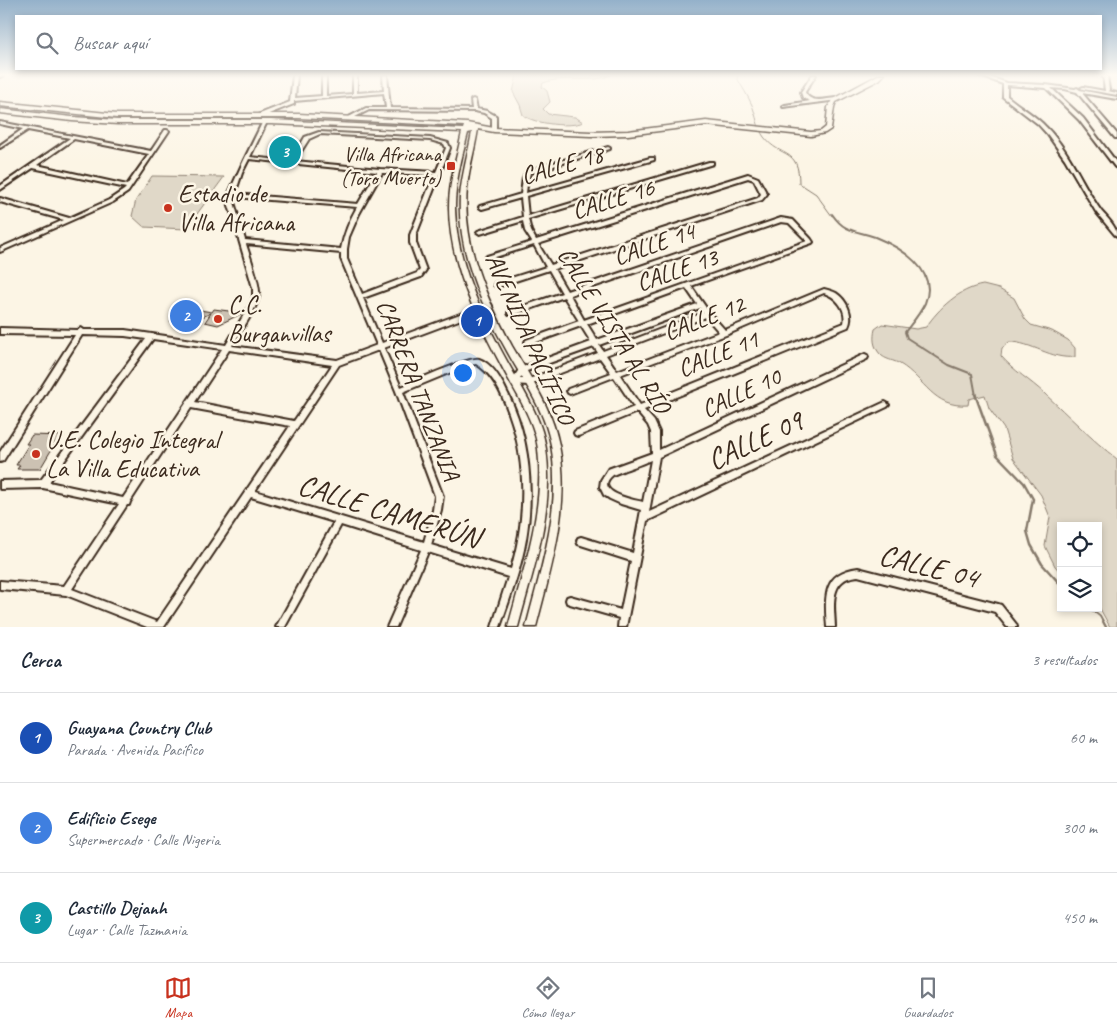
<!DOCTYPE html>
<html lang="es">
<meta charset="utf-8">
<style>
:root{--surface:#fff;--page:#f6f6f7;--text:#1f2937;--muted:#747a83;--line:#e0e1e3;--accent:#c8321e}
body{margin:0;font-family:Caveat,sans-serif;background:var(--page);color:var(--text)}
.controls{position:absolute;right:15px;bottom:15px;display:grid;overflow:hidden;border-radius:0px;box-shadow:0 2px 8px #0003}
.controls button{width:45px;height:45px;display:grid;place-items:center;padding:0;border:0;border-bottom:1px solid var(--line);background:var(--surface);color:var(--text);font:25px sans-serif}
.you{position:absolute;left:462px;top:372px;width:18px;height:18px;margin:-12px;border:4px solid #fff;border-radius:50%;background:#1a73e8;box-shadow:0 0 0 8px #1a73e833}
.badge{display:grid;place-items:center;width:32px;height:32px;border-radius:50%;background:var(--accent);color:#fff;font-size:16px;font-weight:700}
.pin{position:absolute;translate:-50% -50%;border:2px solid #fff;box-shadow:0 1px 5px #0006}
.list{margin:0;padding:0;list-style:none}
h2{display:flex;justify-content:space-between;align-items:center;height:65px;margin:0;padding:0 20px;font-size:21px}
h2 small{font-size:16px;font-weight:400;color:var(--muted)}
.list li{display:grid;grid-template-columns:32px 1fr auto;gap:15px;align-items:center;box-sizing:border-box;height:90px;padding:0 20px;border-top:1px solid var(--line)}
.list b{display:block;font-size:19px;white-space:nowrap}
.list p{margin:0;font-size:16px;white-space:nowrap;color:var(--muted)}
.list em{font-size:16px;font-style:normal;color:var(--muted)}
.icon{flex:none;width:28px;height:28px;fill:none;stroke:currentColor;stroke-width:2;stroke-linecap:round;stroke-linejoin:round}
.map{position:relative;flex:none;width:1117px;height:627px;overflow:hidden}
.search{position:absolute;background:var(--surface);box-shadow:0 2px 8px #0003;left:15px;right:15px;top:15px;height:55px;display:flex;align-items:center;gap:12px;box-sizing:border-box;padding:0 18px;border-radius:0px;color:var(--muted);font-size:19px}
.sheet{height:335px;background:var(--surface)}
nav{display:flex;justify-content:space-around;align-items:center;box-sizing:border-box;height:70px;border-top:1px solid var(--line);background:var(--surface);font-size:14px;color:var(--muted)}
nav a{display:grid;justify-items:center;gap:2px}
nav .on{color:var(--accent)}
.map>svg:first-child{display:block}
.green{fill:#e0d8c8;stroke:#8e8173}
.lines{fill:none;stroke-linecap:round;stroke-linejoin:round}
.stream-far2{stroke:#85796b;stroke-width:1}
.stream-far1{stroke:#85796b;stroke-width:2}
.stream{stroke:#85796b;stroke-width:2.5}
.building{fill:#ccc2b3;stroke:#3b2a1e}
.minor-casing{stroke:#3b2a1e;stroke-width:4}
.tertiary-casing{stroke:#3b2a1e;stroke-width:3}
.minor{fill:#fcf5e5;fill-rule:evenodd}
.tertiary{fill:#fcf5e5;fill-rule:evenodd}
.poi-dot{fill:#c8321e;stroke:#fcf5e5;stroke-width:2}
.labels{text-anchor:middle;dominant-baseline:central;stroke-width:5;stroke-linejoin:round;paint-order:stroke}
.far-poi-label{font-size:21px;fill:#3b2a1e;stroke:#fcf5e5;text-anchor:end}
.street-label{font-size:25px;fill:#3b2a1e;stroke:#fcf5e5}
.poi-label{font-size:25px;fill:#3b2a1e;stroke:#fcf5e5;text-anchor:start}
.near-street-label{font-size:30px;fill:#3b2a1e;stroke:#fcf5e5}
</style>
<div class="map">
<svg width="1117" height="627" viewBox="0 0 1117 627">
<rect width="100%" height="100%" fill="#fcf5e5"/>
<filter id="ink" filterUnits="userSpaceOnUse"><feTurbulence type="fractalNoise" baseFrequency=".02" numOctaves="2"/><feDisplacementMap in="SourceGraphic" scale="10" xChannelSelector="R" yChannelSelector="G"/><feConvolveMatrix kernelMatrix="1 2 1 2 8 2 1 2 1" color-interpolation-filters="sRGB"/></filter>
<g filter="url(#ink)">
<g class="green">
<path d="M517,75H611C595,84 562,75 543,83L542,87L547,91L550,102L543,109L548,114L575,117L583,122C571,128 534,124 523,115L520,105L513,92Z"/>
<path d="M152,176L224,177L186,229L144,227L132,216L136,200Z"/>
<path d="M983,285L999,289L1014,298L1025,319L1031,325L1052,331L1068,340L1075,348V357C1051,360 1032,342 1009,342L1002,348L1001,356C1014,371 1030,380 1045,394C1069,416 1091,439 1117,459V627H1110L1098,605V526H1061V573L1055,566L1045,546L1050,517L1041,495L1013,458L1004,429L989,408L985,395L969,399L968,405C933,408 925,379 900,364C894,360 885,360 880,354C873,346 873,338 875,329L882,324L916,329L926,327C939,308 959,289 983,285Z"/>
</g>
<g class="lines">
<path class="stream-far2" d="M738,75L737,78C742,87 748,96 752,105C756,115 758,129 764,137C781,159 799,147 799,183L816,194L832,216"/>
<path class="stream-far1" d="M832,214C845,233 855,230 875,237C900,247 939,270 925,303C920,314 912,323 905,332L907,338L949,365L972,374L976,396"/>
<g class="stream">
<path d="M975,394L997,455L1024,483L1033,499L1027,531L1031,545L1042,564L1061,585"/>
<path d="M1090,608L1100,616L1106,627"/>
</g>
</g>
<g class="building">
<path d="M181,307L212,312L214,309L243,313L218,325L205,322L211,313L187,324L170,321Z"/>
<path d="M32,435L64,436L60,442H56L40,469H17L20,465H16L29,444H26Z"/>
</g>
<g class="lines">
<g class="minor-casing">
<g id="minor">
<path d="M0,75H4L0,77Z"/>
<path d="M293,75H297L295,98L322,96V75H326V96L353,94V75H357V93L384,91L383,75H387L390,108L472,109L471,100L473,99L475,100L477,109L487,111L496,116V130L494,131L492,130V118L484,113L475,111L369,110L349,120L345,119L366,108H386L384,93L294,101V104L261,117H257V115L290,102Z"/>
<path d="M812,75H816L805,92C810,104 825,99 836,98H838V100L783,107V106L785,105L810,101L803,98L801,92Z"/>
<path d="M977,75H984L1007,83L1046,85L1075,89L1077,88L1080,90L1117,97V99L1082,93L1117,134V138H1115L1077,92L1065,89L1051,88L1083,118L1117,163V168L1115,167L1079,120L1046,88L1007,85V96C1020,107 1035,115 1046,127C1070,151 1082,184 1101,211C1107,218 1117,227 1117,236L1115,235L1096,212L1065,159L1048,135L1038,124L1003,97V84Z"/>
<path d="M1103,75H1107L1109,90L1108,91L1117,93V95L1083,89L1081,88L1083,87L1105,91Z"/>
<path d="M263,121H267V122L250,157L291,161L305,137L319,132L430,138L448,143L450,148L416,235V243L426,270L421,277L363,298L382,343L487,304H491L492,306L491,308L384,348L401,387C413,382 470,356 479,359C493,364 502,381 508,394C530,437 534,492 526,539C521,569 510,598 500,627H492L508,577L428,552L396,627H387L421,550L341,525L285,627H276L334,522L251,497L164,627H147L66,595L0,589V581L64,586L119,504L43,488L0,489V481L41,480L146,339L125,336L82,335L3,461L0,462V452L75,335L0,334V328L78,330L81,328L84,330H125L226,345L249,306L253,297V288L228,202L229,196L228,195L243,162ZM320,134L430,140L444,144L446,148L436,172L380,169L295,161L309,139ZM249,159L377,172L358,204L235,194L242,173ZM382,173L434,175L410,235V243L420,270L417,273L362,294L347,259V249L349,237L359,214ZM234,197L357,207C349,221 344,234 341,249L245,240L234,202ZM246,244L341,253V259L377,345L337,360L232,346C239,334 256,310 259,297C261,286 250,257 246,244ZM153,339L222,349L123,498L49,482ZM229,350L332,365L294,421L195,402ZM379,350L396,391L435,496L433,510L424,542L255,491L339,365ZM476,364C491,373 499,388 505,403C527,455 527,516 511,569L431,545L441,510L443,496L403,392L466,366ZM191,408L290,426L157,622L72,589L127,505H129L130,502Z"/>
<path d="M0,122L151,151L165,130H167L169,131L128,192L113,202L0,252V248L64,220L0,202V198L69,218L109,200L124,190L126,188L33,168L0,190V186L70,138L28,130L0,148V145L23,129L0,124ZM74,139L149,154L127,185L37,165Z"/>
<path d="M608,147L610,148V149L530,173L527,185L526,193L650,158H654V160L526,196L528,216L709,162H713V164L528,219L531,231L536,240L748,174L758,178L767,194L762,200L554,269L567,291L781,218L793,220L811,239L813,242L812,243L691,286L709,312L725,330L824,289C828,290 833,291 836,293C847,300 854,316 848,327L644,410L654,421L659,432V450L863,355L865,354L867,355L868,357L867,359L659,457L649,512L883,403L885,402L887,403L889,405L887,407L647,521L626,627H618L619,618L570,604L567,603L566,600L567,597L570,596L621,610L631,561L581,545L578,544L577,541L578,538L581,537L633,553L641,510L621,504L610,499L604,495L600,487L601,480L608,469L652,453L651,432L648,425L637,412L581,435L578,436L575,435L574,433L575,431L634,407L614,377L570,394L568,393L567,391L568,389L611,373L600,358L529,385L512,384L511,382L512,380L520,368L591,342L581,326L528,345L526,344L525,342L526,340L579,321L564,297L513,315H509L508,313L509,311L562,293L549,270L497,287L494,285L495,283L546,267L534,245L489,259L486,257L487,256L532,242L525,231L523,221L480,234L477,232L478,231L523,217L521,198L482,209L479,207L480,206L521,194L523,178L526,171ZM748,178L754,180L761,194L758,198L551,265L538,244ZM781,222L789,223L807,241L584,320L570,295ZM686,288L697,304L597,340L587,324ZM824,293C837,297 847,310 844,323L640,405L620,375L726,335ZM700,308L703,313L603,351L599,345ZM706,317L719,332L617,371L606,355ZM594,347L598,353L529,379H520L524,372ZM651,460L643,502C633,500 592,492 613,475C616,473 621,472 625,470C633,467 642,464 651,460Z"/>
<path d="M858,568L998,604L1001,605L1016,624L1017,627H1007L995,612L858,576C853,577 847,577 843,581C830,591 835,613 835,627H827C825,597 822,573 858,568Z"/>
</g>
</g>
<g class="tertiary-casing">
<path id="tertiary" d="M878,75H884L879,80L836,102L834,107L831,129L825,133L811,136L706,125L628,135L591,136L494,132L478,129C475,149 469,168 467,188C462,244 486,298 512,346C530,377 552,408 559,445C571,506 551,568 536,627H526C541,568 562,507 551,445C545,411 524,382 508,353C481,305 457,251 460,196C462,174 468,154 472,132L468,133C462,157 455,182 455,207C456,262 482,316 508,363C523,390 542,418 546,449C555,509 533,570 518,627H508C523,570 545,510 538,449C534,418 514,391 500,363C475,316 449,261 449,207C449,181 457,157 462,132L271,124H118L72,121L0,113V109L72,117L118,120H271L463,129L464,126L299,118H117L0,106V102L117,114H299L467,123L494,128L591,132L628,131L706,121L811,132L821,131L826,127L828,107L832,100Z"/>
</g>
<use href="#minor" class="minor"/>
<use href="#tertiary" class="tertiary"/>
</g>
</g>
<linearGradient id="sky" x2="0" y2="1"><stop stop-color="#94b1ca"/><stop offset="0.46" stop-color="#fefaf3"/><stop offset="1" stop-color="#fefaf3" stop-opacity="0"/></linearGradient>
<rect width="1117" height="163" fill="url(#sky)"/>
<g class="poi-dot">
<rect x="446" y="161" width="10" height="10" rx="2.5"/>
<circle cx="168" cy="208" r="5"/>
<circle cx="218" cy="319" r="5"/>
<circle cx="36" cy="454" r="5"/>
</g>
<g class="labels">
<g class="far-poi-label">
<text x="441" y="154">Villa Africana<tspan x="441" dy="24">(Toro Muerto)</tspan></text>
</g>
<g class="street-label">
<text transform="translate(562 165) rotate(-16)">CALLE 18</text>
<text transform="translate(613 199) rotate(-17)">CALLE 16</text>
<text transform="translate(654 244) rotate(-19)">CALLE 14</text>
<text transform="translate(677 270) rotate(-19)">CALLE 13</text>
<text transform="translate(704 318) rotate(-21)">CALLE 12</text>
<text transform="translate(614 330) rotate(58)">CALLE VISTA AL RÍO</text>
<text transform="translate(530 339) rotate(66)">AVENIDA PACÍFICO</text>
<text transform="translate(718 354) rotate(-22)">CALLE 11</text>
<text transform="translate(418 390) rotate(69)">CARRERA TANZANIA</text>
<text transform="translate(741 393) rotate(-25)">CALLE 10</text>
</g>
<g class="poi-label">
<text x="178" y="194">Estadio de<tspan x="178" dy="29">Villa Africana</tspan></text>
<text x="228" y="305">C.C.<tspan x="228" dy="29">Burganvillas</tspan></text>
<text x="46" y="440">U.E. Colegio Integral<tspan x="46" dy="29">La Villa Educativa</tspan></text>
</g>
<g class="near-street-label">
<text transform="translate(755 440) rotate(-25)">CALLE 09</text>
<text transform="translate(389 511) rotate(17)">CALLE CAMERÚN</text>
<text transform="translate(929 566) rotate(14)">CALLE 04</text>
</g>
</g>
</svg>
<div class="controls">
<button><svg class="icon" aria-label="locate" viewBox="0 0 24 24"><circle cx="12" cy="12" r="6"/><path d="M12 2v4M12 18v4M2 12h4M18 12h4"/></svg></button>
<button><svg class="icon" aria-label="layers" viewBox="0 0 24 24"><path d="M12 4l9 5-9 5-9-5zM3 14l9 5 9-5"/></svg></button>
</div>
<div class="you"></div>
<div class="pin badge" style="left:477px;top:321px;background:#1a4fb4">1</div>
<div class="pin badge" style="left:186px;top:316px;background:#3f7fe0">2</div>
<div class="pin badge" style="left:285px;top:152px;background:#0f9aa8">3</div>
<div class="search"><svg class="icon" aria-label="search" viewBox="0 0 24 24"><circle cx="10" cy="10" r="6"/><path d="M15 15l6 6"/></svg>Buscar aquí</div>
</div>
<section class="sheet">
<h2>Cerca<small>3 resultados</small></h2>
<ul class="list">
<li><span class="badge" style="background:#1a4fb4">1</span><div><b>Guayana Country Club</b><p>Parada · Avenida Pacífico</p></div><em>60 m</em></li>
<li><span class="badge" style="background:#3f7fe0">2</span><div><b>Edificio Esege</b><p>Supermercado · Calle Nigeria</p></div><em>300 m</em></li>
<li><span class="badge" style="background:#0f9aa8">3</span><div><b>Castillo Dejanh</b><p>Lugar · Calle Tazmania</p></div><em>450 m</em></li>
</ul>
</section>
<nav>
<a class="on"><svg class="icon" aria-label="map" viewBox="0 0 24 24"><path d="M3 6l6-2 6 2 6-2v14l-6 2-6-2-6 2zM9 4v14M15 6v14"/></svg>Mapa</a>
<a><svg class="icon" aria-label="directions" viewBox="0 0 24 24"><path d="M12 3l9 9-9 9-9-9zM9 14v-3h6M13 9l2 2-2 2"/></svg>Cómo llegar</a>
<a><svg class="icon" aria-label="saved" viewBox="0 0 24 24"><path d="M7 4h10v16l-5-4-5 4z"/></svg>Guardados</a>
</nav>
